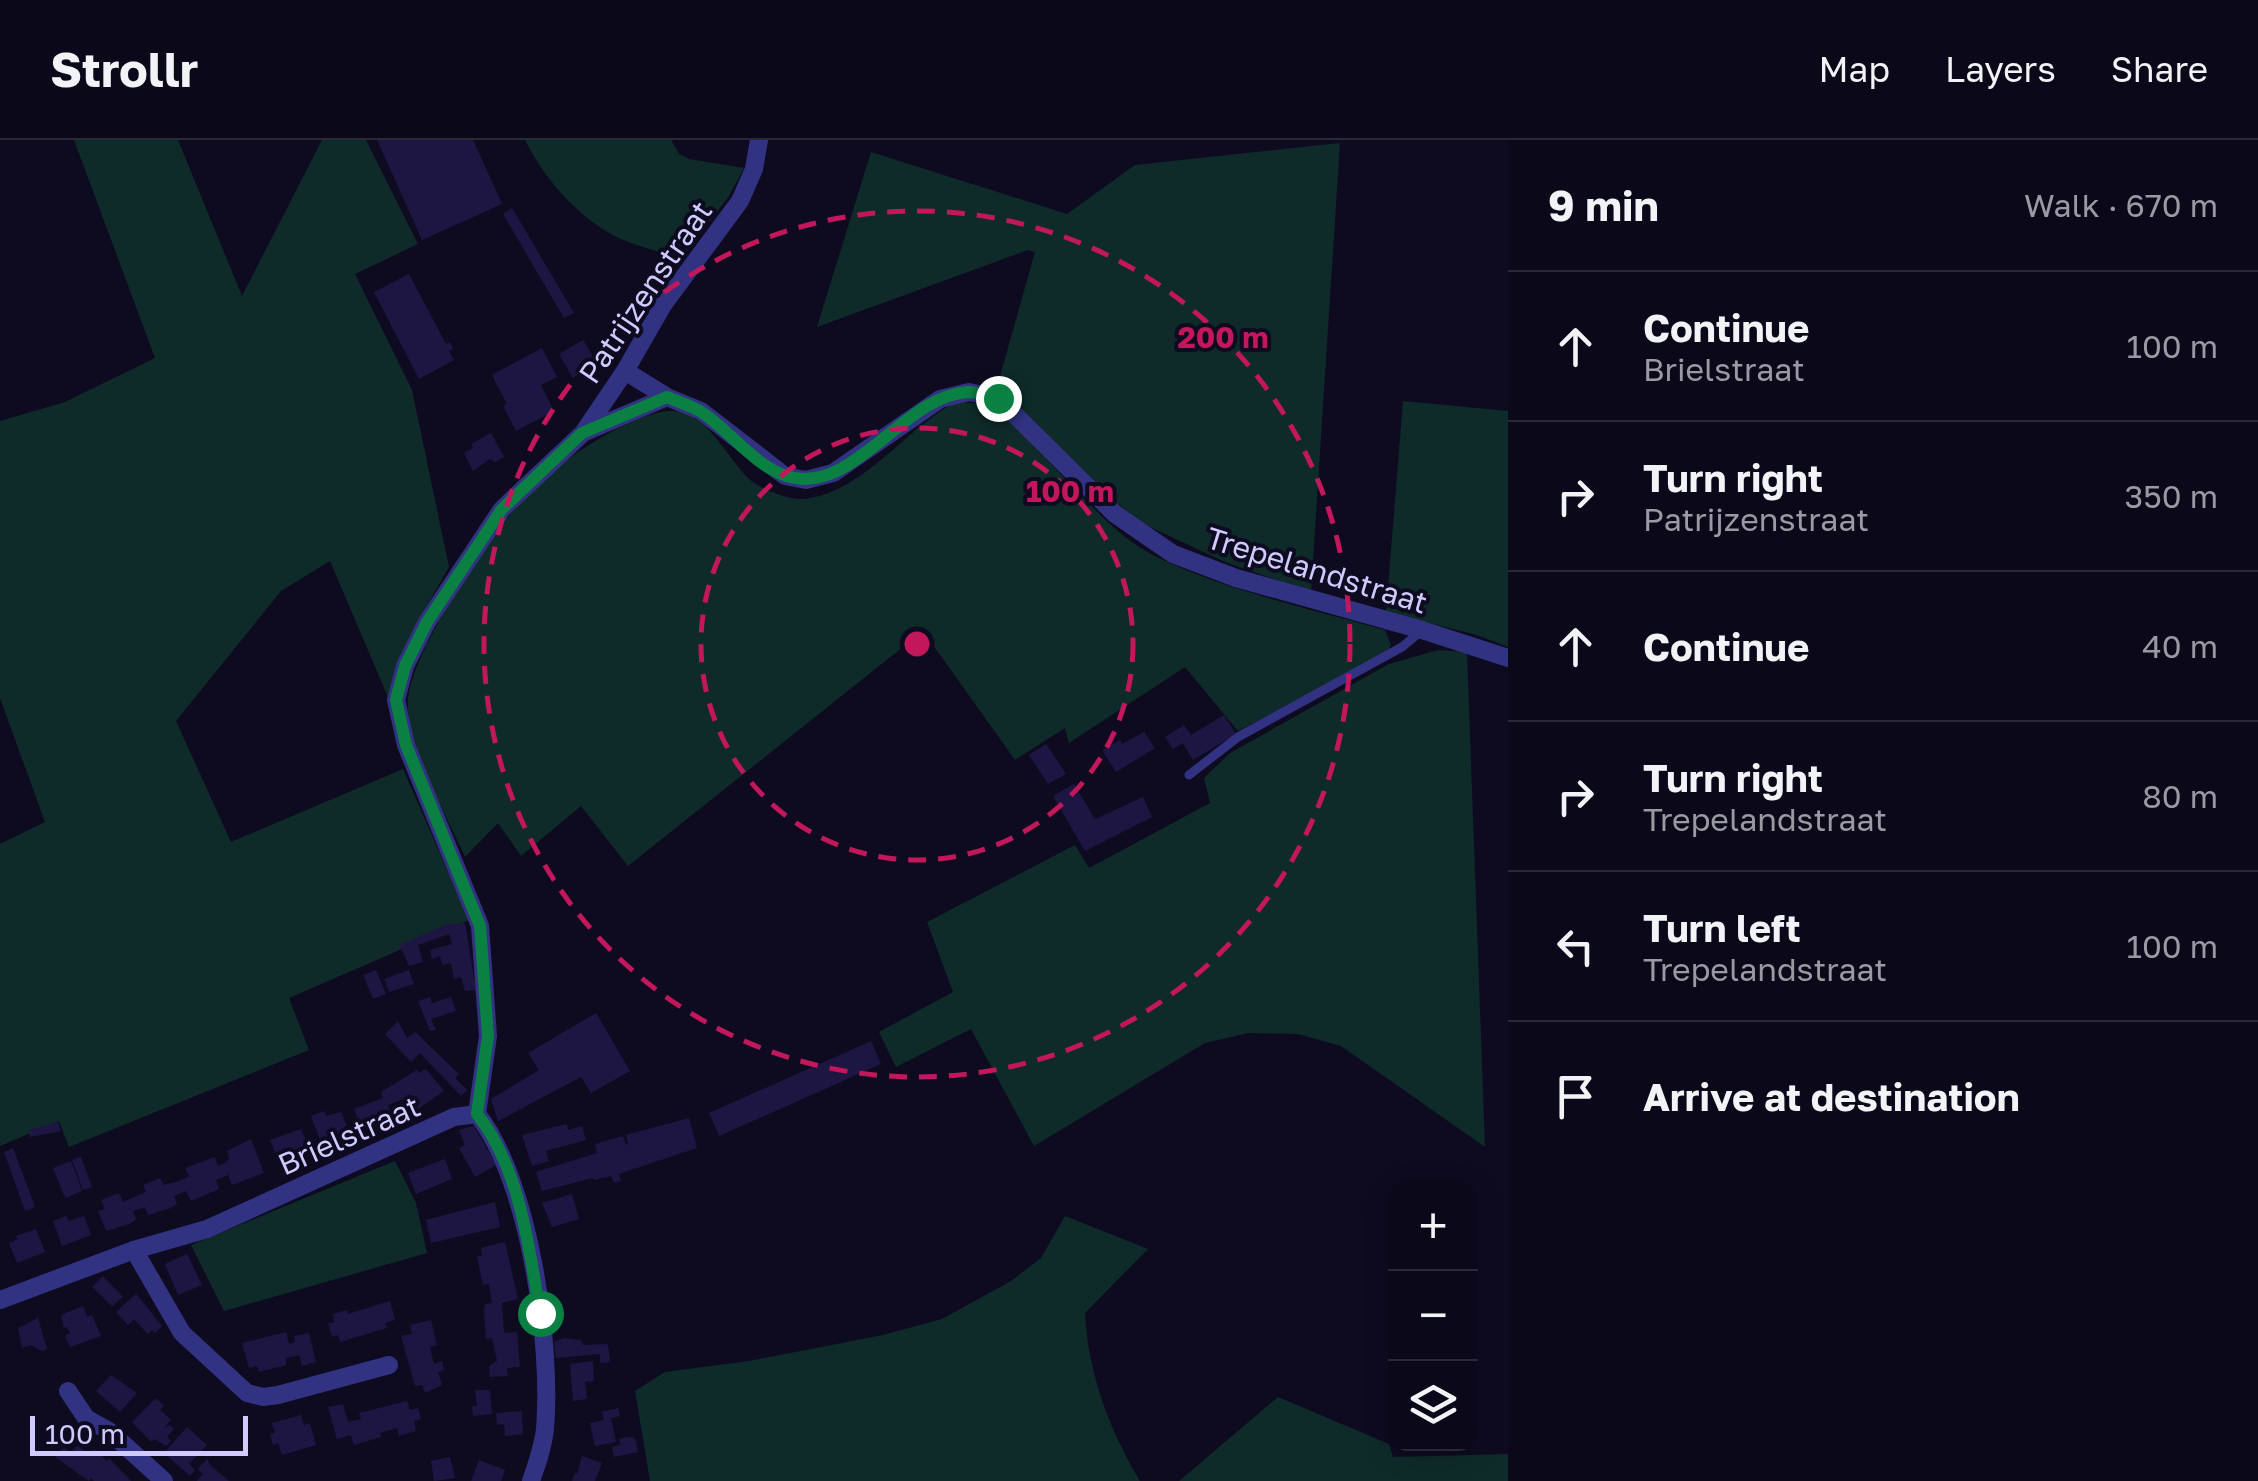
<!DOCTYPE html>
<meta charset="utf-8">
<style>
:root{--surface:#0a0819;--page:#131122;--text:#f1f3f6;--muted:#999aa2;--line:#2a2938}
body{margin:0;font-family:"Golos Text",sans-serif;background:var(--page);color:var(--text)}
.controls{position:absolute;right:30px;bottom:30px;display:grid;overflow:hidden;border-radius:20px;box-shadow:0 5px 25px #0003}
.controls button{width:90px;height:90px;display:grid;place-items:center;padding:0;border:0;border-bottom:2px solid var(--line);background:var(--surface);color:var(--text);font:50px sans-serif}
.scale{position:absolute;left:30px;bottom:25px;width:218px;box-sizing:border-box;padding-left:10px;border:5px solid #cfcbff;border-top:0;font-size:28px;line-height:35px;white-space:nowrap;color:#cfcbff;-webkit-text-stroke:8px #0e0b21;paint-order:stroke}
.stop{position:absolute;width:30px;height:30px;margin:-22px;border:8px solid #0b8043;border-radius:50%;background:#fff}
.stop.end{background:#0b8043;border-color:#fff;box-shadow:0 2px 10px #0008}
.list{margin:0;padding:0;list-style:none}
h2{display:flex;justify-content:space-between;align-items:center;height:130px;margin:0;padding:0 40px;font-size:42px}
h2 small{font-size:32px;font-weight:400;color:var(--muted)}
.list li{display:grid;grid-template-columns:65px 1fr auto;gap:30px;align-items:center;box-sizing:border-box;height:150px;padding:0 40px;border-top:2px solid var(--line)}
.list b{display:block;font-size:38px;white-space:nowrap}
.list p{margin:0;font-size:32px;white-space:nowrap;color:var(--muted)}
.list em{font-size:32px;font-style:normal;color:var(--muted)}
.icon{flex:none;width:55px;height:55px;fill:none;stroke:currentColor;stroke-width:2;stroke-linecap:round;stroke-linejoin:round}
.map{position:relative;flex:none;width:1508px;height:1341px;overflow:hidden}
header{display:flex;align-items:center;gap:60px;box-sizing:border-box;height:140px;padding:0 50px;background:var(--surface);border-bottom:2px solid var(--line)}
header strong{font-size:48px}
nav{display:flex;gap:55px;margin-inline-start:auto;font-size:35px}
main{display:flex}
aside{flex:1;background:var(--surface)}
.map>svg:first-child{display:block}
.green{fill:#0e2b29}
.building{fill:#1d1643}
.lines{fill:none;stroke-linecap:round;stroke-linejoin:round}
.service{stroke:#323283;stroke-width:9}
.minor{stroke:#323283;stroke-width:18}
.route{stroke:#0b8043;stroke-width:12}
.ring{fill:none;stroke:#c2185b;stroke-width:5;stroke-dasharray:18 12}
.labels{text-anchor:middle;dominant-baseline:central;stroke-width:8;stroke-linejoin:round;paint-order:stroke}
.street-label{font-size:30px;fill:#cfcbff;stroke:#0e0b21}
.centre{fill:#c2185b;stroke:#0e0b21;stroke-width:5}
.ring-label{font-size:30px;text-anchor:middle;font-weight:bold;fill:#c2185b;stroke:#0e0b21;stroke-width:8;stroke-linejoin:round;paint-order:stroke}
</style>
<header>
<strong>Strollr</strong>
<nav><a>Map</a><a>Layers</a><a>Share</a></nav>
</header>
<main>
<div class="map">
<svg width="1508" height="1341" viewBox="0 0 1508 1341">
<rect width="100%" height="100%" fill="#0e0b21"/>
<g class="green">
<path d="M74,0H178L242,156L322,0H366L418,104L355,134L412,250L449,427L422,474L388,557L330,421L281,451L176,581L231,702L403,629L469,780L289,858L309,910L69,1007L59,981L0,1006V704L45,682L0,558V281L65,262L155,218Z"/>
<path d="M525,0H671L679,14L689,19L744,28L729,56L681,119C661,112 640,107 621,99C580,80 545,40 525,0Z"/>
<path d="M1340,3L1311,452L1225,422L1135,380L997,247L1035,112L1028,110L817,187L871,12L1067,74L1135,25Z"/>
<path d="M1403,261L1508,271V507L1477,495L1386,472Z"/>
<path d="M956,262L990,264L1006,276C1043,313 1085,364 1125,397C1178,440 1316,470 1385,490L1391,505L1385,515L1238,591L1185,527L1069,603L1065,588L1015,620L923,491L628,726L581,666L521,716L498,683L465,717C446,674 412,616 408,569C403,520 494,391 528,353C554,324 631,273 670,271C706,269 727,318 748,338C760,349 788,360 804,359C865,352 904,289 956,262Z"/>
<path d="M1438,510L1467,512L1485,1007L1341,906L1298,894L1248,893L1205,903L1034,1006L971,889L896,927L879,892L953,852L927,782L1075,705L1089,728L1210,663L1204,638L1230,613L1389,524Z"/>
<path d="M395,1021L416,1063L427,1113L224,1171L191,1105Z"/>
<path d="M1065,1076L1148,1109L1085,1173C1088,1233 1109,1289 1140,1341H650L635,1251L665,1232L749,1221L883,1195L942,1179L1011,1141L1041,1118Z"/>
<path d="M1278,1257L1389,1304L1393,1317L1508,1314V1341H1179Z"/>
</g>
<g class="building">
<path d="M377,0H473L502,64L422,100Z"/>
<path d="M512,68L574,173L564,178L503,74Z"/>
<path d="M409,134L446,204L450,202L453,209L449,211L454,220L419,239L374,152Z"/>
<path d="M583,200L595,220L573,238L559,214Z"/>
<path d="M542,208L557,237L541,245L554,271L516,291L503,266L507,264L492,235Z"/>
<path d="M491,293L504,317L495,322L490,319L473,331L464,313L473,308L471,304Z"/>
<path d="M1224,575L1236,594L1193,620L1183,603L1173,609L1165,597L1184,585L1191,595Z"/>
<path d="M1144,592L1155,608L1116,632L1102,610L1120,600L1122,604Z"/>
<path d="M1046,604L1066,634L1048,644L1029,615Z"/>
<path d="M1074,644L1095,679L1143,657L1152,677L1085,711L1053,656Z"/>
<path d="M465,783L476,850L465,851L461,837L454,839L451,823L442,825L440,816L432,819L430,810L452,804L449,794L418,805L423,822L409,826L400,805L447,784Z"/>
<path d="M376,830L386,854L373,859L363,835Z"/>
<path d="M409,830L414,844L389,852L384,839Z"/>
<path d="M430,857L432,863L451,857L456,871L431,879L436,890L430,891L418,861Z"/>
<path d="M596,873L630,931L591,953L581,937L498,981L491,959L539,930L528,913Z"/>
<path d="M398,881L407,898L415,892L459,934L455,938L467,950L461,956L420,913L411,922L385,894Z"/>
<path d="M871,901L881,924L719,996L709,973Z"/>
<path d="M426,929L444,951L412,973L403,959L388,965L393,981L363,993L354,969L383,958L381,952L417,930L419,933Z"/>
<path d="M324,971L326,976L341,972L351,997L323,1008L311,976Z"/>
<path d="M689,978L697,1008L619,1034L621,1041L614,1043L611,1036L594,1040L593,1038L542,1051L536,1032L597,1013L595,1004L623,996L626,1005L628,1004L626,995Z"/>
<path d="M58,982L61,991L30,997L28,990Z"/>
<path d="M567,984L568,990L582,986L586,1000L546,1011L549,1021L532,1026L522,995Z"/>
<path d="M474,986L496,1025L475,1037L459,1008L465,1005L459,990Z"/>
<path d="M301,989L311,1013L281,1025L270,1000Z"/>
<path d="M251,999L264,1033L232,1045L228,1035L216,1040L219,1049L191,1061L186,1051L174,1056L177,1064L171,1068L148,1075L145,1067L133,1071L136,1080L129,1084L106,1091L98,1071L105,1069L101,1060L119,1053L123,1062L146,1052L143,1045L160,1038L164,1045L182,1040L189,1036L185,1028L215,1017L218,1026L225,1023L229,1019L227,1011Z"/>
<path d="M13,1008L35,1067L25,1071L4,1012Z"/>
<path d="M81,1017L92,1047L83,1050L72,1020Z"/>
<path d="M445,1019L452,1039L416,1054L408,1033Z"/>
<path d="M71,1021L82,1051L65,1058L53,1028Z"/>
<path d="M572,1054L579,1079L552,1087L542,1063Z"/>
<path d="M495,1062L500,1087L431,1103L426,1080Z"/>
<path d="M66,1076L69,1081L84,1076L91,1095L62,1106L53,1081Z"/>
<path d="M36,1089L45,1112L17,1123L9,1103L18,1099L16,1096Z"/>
<path d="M505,1102L518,1159L502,1163L504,1193L517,1192L520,1227L507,1228L508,1236L490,1237L489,1226L497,1221L492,1198L486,1199L484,1170L485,1164L492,1163L489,1144L483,1145L477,1116H482L481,1108Z"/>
<path d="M187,1114L202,1145L178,1155L165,1124Z"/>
<path d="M103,1136L123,1157L112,1166L92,1147Z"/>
<path d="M136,1154L162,1186L155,1193L152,1190L148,1194L134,1179L128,1185L116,1172Z"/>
<path d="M390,1161L395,1180L385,1183L387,1188L340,1202L338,1195L332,1197L328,1183L334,1182L333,1174L347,1170L348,1174Z"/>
<path d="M83,1166L87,1177L92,1175L101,1196L70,1207L65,1196L70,1193L67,1187L64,1188L61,1175Z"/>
<path d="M38,1178L47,1209L42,1211L31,1205L22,1208L18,1188Z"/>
<path d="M431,1180L437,1205L430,1207L434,1224L442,1221L444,1230L438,1232L442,1245L425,1253L422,1245L415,1246L401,1196L412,1194L410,1185Z"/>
<path d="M286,1192L289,1204L295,1202L294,1196L309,1193L316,1222L302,1226L299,1215L286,1218V1225L259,1232L257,1226L249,1228L242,1203Z"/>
<path d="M564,1198L581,1200L583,1205L608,1204L610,1222L600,1223V1214L556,1218L554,1202Z"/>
<path d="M593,1221L594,1241L585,1242L587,1259L573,1261L570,1224Z"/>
<path d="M111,1235L137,1253L120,1272L96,1251Z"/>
<path d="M475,1250H490L492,1274L473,1276L472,1266H477Z"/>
<path d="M156,1258L164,1266L160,1270L171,1280L164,1288L170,1285L174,1289L167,1297L171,1301L166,1306L154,1299L151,1302L132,1282Z"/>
<path d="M407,1261L410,1270L418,1268L421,1279L414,1281L416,1291L399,1296L397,1288L380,1293L381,1297L354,1305L351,1295L337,1299L328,1267L343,1264L348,1282L361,1279L359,1273Z"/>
<path d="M618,1268L620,1276L611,1278L616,1302L595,1306L590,1283L604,1280L602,1272Z"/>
<path d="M522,1271L523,1294L505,1296L504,1284L497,1285L496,1273Z"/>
<path d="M301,1275L304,1285L310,1283L316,1305L282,1315L278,1303L273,1305L270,1294L275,1293L272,1283Z"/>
<path d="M187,1287L207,1305L189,1324L195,1330L190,1336L164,1313Z"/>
<path d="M627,1297L635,1298L638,1312L614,1317L612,1307L620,1305L619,1299Z"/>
<path d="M78,1305L89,1315L94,1309L107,1321L109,1318L131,1341H94L91,1338L89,1341L55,1317L64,1307L70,1313Z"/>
<path d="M582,1316L602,1323L595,1341H572L575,1333L577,1334Z"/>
<path d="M450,1317L455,1338L434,1341L431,1321Z"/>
<path d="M207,1319L211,1326L229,1341H197L203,1334L198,1329Z"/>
<path d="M479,1320L505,1330L501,1341H471Z"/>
</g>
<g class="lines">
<path class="service" d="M1189,635L1238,597L1402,507L1420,492"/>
<g class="minor">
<path d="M625,231L667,257L701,271L785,336L806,340L833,333L940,259L969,252L998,258L1115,374L1173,414L1236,438L1422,490L1508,518"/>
<path d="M585,292L667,257"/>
<path d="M477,974L488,896L480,786L406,605L396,560L405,526L427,482L502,369L583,293L625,231L663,165L740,61L754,29L759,0"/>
<path d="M477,974C530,1041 552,1204 545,1289C543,1307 537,1324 531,1341"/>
<path d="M134,1110L182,1193L247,1253L263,1257L278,1255L389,1225"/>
<path d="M0,1160L134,1110L207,1089L454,977L477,974"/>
<path d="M68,1251L86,1278L109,1291L164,1341"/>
</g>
</g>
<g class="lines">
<path class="route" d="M540,1173C529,1107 520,1028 477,974L488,896L480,786L406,605L396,560L405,526L427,482L502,369L582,293L667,257C679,262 692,266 703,273C731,292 756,328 790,337C854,354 905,255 968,252C977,252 989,256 998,258"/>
</g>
<g class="ring">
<circle cx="917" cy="504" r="216"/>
<circle cx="917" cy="504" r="433"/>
</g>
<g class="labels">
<g class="street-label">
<text transform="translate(645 152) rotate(-56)">Patrijzenstraat</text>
<text transform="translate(1317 430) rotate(17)">Trepelandstraat</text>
<text transform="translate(349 995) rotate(-24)">Brielstraat</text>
</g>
</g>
<circle cx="917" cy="504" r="15" class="centre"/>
<g class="ring-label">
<text x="1223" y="208">200 m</text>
<text x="1070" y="362">100 m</text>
</g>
</svg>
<div class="controls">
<button>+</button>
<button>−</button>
<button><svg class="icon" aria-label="layers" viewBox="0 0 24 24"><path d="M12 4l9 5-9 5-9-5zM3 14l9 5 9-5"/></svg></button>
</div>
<div class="scale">100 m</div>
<div class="stop" style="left:540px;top:1173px"></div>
<div class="stop end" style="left:998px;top:258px"></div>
</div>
<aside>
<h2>9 min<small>Walk · 670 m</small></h2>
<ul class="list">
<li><svg class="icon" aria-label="ahead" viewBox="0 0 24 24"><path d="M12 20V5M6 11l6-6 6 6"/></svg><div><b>Continue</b><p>Brielstraat</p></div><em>100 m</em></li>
<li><svg class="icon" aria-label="right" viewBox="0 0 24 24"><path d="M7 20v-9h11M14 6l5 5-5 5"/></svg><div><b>Turn right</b><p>Patrijzenstraat</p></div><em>350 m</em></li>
<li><svg class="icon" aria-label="ahead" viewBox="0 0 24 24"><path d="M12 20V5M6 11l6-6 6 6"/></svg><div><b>Continue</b></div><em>40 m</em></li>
<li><svg class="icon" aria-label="right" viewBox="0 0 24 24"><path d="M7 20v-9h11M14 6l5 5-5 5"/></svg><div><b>Turn right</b><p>Trepelandstraat</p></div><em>80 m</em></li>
<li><svg class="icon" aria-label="left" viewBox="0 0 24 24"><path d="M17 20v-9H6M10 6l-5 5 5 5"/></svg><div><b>Turn left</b><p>Trepelandstraat</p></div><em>100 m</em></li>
<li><svg class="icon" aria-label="arrive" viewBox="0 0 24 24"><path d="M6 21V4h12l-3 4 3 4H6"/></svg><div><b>Arrive at destination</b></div></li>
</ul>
</aside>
</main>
